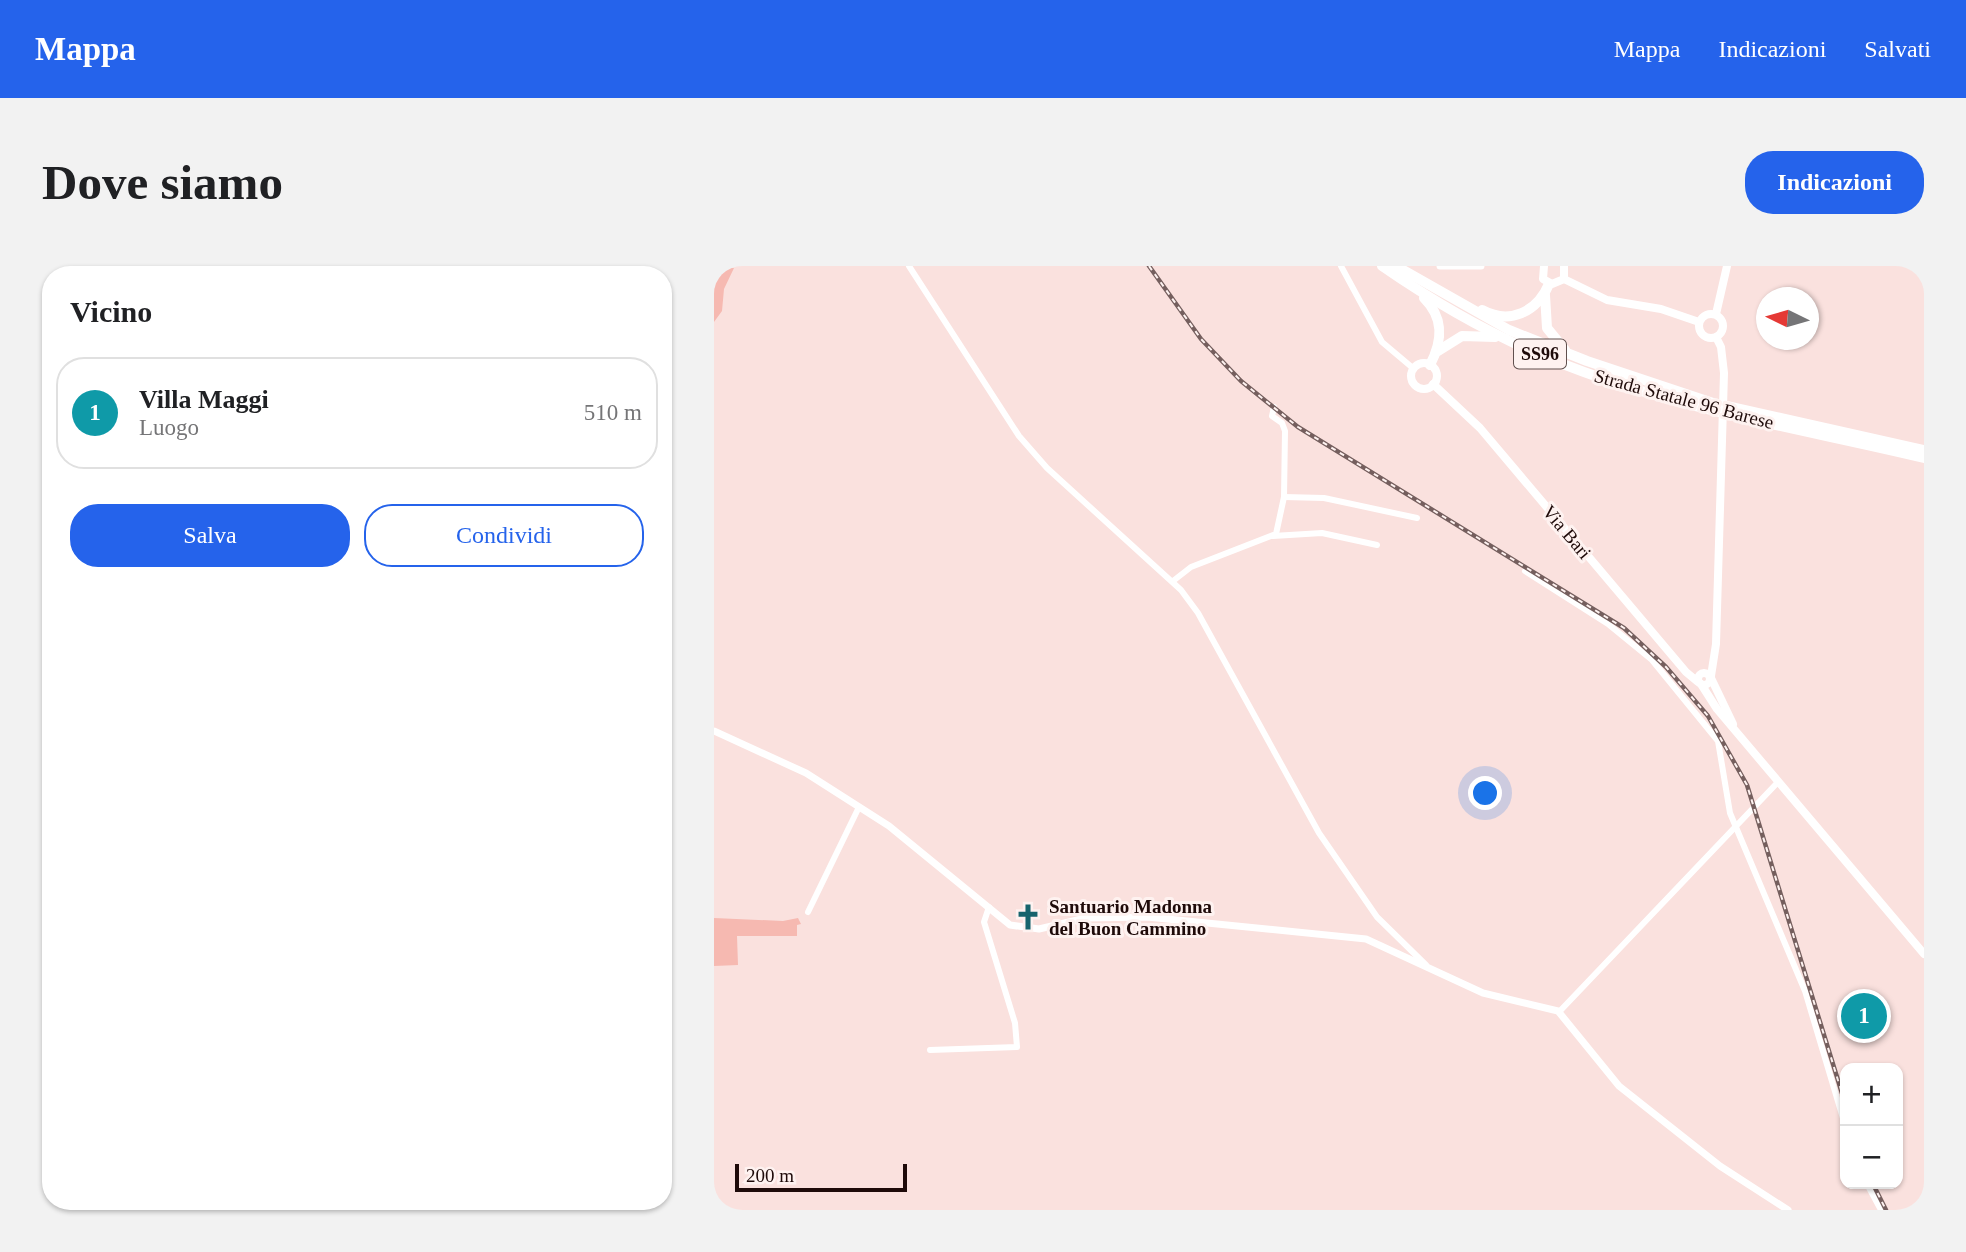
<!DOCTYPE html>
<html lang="it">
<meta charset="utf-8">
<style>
:root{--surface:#fff;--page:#f2f2f2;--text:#202124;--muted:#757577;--line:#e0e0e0;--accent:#2563eb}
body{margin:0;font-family:"Times New Roman",serif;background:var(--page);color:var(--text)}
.controls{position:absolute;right:21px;bottom:21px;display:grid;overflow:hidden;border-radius:14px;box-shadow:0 2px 5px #0004}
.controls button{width:63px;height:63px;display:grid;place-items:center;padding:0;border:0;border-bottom:2px solid var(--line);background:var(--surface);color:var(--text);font:35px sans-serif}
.compass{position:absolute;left:1042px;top:21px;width:63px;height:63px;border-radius:50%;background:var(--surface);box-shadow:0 2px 5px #0004;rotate:275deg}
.scale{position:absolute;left:21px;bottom:18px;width:172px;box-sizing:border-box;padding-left:7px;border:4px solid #1e0a09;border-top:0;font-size:19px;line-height:24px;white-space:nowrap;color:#1e0a09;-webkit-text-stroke:5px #fef2f0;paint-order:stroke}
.you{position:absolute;left:772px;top:528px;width:24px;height:24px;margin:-18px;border:5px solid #fff;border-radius:50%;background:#1a73e8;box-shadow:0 0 0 10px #1a73e833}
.badge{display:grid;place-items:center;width:46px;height:46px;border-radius:50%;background:var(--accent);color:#fff;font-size:23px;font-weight:700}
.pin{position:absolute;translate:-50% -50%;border:4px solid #fff;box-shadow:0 2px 7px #0006}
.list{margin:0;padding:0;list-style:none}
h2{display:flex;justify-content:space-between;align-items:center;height:91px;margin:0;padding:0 28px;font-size:30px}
h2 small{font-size:23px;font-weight:400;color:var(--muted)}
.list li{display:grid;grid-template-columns:46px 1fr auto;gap:21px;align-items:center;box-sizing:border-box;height:112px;margin:0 14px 14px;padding:0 14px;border:2px solid var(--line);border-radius:28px}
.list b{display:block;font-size:26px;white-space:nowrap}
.list p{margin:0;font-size:23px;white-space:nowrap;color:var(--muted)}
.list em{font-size:23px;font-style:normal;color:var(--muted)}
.actions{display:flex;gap:14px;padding:21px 28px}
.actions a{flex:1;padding:16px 0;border:2px solid var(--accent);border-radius:28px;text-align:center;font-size:24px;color:var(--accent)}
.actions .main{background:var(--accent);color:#fff}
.map{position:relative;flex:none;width:1210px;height:944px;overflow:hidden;border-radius:28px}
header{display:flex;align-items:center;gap:42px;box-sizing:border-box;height:98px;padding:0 35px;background:var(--accent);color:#fff}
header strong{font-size:33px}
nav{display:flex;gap:38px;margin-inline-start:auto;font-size:24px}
.intro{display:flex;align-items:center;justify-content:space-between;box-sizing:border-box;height:168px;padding:0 42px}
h1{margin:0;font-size:49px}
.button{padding:18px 32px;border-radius:28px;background:var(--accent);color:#fff;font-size:24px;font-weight:700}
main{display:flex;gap:42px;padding:0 42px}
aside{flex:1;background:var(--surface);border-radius:28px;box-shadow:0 2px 5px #0004}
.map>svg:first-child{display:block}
.green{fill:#f6b9b1}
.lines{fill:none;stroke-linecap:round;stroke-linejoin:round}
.minor{stroke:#fff;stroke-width:6}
.tertiary{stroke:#fff;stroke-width:7}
.secondary{stroke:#fff;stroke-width:8}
.trunk{stroke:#fff;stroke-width:10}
.rail-casing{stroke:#755f5e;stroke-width:4.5}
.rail{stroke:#fef2f0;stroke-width:2;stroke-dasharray:5;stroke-linecap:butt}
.labels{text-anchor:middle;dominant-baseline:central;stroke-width:6;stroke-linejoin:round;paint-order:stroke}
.shield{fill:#fef2f0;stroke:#61504e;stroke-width:2}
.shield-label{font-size:18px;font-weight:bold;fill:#1e0a09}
.street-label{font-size:19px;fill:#1e0a09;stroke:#fef2f0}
.poi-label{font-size:19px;font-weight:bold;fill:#1e0a09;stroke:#fef2f0;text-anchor:start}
</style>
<header>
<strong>Mappa</strong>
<nav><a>Mappa</a><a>Indicazioni</a><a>Salvati</a></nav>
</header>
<div class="intro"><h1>Dove siamo</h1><a class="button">Indicazioni</a></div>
<main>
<aside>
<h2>Vicino<small></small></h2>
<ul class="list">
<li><span class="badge" style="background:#0f9aa8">1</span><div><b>Villa Maggi</b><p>Luogo</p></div><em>510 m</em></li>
</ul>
<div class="actions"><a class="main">Salva</a><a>Condividi</a></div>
</aside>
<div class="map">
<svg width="1210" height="944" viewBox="0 0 1210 944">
<rect width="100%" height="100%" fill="#fae1de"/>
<g class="green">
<path d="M0,0L20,2L10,23L8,45L0,56Z"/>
<path d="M0,652L69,655L84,652L87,658L83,659V670H23L24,699L0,700Z"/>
</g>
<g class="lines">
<g class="minor">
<path d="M195,0L305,170L333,202L467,324L484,347L605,567L663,651L712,699"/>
<path d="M627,0L668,76L700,103"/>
<path d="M570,231L610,232L703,252"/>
<path d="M559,270L608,267L663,279"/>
<path d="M811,305L894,358L938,394L1004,475L1016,547L1091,725L1131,859"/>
<path d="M459,315L477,301L562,268L570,231L571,165L568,157L558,150L560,141"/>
<path d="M94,646L145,541"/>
<path d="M845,746L1064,516"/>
<path d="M216,784L303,781L301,757L270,656L275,641"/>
<path d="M1153,918L1167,944"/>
</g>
<g class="tertiary">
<path d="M726,0H767"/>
<path d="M0,465L92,507L175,560L296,659L325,663L372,652L433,651L652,673L769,727L844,745L905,820L1006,900L1074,944"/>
</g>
<g class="secondary">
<path d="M830,0L829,13L838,18L850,13V0"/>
<path d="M850,13L893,34L947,43L985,56"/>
<circle cx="997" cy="60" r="12"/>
<path d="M1002,48L1013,0"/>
<circle cx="710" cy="110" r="13"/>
<path d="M719,118L766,162L972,406L984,416"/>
<circle cx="990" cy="413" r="6"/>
<path d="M997,410L1002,378L1010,107L1007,81L1002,71"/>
<path d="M997,412L1019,458"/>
<path d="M987,418L1003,443L1210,688"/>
</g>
<g class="trunk">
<path d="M668,0C730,43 799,81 870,106C980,146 1097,165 1210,192"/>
<path d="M682,0L795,64L873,95L999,137L1210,184"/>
<path d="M831,29L833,62L851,84"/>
<path d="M710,32C730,52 729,74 716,99"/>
<path d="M768,44C796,59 823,46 835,18"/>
<path d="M724,85L748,70L781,71"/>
</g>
<g class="rail-casing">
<g id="rail">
<path d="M435,0L487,73L527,115L584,161L910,362L952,401L994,450L1033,519L1131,837"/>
<path d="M1159,918L1172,944"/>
</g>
</g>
<use href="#rail" class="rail"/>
</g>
<defs>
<g id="church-bare" transform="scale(2.1)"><path d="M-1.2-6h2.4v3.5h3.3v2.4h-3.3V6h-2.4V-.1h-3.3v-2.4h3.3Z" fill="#17646d" stroke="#fef2f0" stroke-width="2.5" paint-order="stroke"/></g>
</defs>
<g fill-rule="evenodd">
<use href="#church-bare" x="314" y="651"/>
</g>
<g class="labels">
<rect class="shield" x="800" y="73.5" width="52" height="29" rx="5"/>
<g class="shield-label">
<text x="826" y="88">SS96</text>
</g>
<g class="street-label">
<text transform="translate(970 133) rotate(15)">Strada Statale 96 Barese</text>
<text transform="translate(853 266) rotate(50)">Via Bari</text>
</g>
<g class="poi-label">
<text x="335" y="640">Santuario Madonna<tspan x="335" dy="22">del Buon Cammino</tspan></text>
</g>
</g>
</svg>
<div class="controls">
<button>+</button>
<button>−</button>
</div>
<svg class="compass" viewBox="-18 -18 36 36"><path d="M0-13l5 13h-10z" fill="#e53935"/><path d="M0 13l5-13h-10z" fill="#757577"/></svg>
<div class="scale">200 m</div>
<div class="you"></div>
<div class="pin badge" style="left:1150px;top:750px;background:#0f9aa8">1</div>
</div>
</main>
